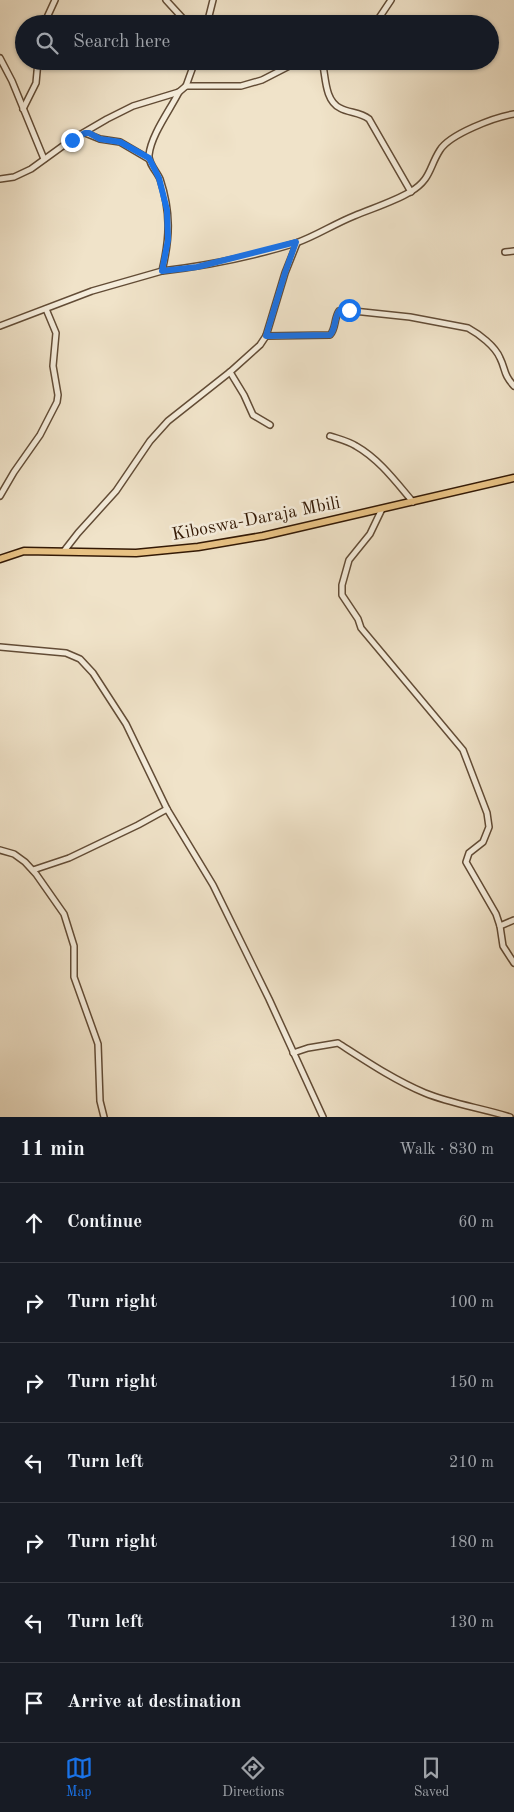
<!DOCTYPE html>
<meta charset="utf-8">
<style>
:root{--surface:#171b24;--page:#20242c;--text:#f1f3f6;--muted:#9ea1a6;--line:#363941;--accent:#1a73e8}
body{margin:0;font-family:"Old Standard TT",serif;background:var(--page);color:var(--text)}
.stop{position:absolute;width:15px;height:15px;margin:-11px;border:4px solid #1a73e8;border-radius:50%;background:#fff}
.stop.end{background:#1a73e8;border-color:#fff;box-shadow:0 1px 5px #0008}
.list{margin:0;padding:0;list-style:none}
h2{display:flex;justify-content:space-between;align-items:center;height:65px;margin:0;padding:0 20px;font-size:21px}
h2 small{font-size:16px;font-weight:400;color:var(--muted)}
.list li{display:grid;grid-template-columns:32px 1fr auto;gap:15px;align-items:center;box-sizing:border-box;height:80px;padding:0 20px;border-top:1px solid var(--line)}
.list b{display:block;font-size:19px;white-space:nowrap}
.list em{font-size:16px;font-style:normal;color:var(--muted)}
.icon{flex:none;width:28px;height:28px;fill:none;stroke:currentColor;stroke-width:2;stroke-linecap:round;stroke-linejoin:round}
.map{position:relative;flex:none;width:514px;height:1117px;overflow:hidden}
.search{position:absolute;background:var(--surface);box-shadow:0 1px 4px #0004;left:15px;right:15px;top:15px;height:55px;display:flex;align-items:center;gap:12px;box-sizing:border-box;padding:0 18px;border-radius:28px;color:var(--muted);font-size:19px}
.sheet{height:625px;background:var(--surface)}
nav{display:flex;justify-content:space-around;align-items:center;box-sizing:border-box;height:70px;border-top:1px solid var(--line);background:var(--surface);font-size:14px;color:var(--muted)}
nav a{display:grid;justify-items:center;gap:2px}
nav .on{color:var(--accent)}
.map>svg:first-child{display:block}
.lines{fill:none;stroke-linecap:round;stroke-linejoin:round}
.minor-casing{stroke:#624c36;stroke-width:8}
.major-casing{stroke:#331905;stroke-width:9}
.minor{stroke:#f5eddc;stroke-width:5}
.major{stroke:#e8c284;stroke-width:6}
.route{stroke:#1a73e8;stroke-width:6}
.labels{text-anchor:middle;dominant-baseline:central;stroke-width:5;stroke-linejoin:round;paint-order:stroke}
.street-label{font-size:18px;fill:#331905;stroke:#f5eddc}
</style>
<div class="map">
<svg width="514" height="1117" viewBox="0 0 514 1117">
<rect width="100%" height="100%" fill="#f0e3c9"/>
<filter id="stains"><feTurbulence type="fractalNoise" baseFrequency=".004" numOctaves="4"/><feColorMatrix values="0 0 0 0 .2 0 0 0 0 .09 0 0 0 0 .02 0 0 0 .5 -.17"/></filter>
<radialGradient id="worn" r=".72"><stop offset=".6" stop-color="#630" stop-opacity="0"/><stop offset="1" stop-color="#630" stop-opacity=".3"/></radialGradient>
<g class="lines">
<g class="minor-casing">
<g id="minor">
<path d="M166,0L188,24"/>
<path d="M44,24L55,0"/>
<path d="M207,24L213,0"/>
<path d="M375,24L391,0"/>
<path d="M0,58L12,81L44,159"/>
<path d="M322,61C326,75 324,100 340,108C349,113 360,112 369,119L411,192"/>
<path d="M186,86H241L262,80L299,61"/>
<path d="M23,109L36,83L38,61"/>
<path d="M85,133L100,139L120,142L149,159"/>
<path d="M0,179L14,177L31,169L71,140L107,119L133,106L179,92L186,86L195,61"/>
<path d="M505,252L514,251"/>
<path d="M162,271C205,266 254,256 296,243C316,236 334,224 354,216C373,208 393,202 410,192C431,180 429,167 440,150C450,134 495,117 514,114"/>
<path d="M0,326L92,291L162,271C170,238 171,212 160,179C157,172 148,163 149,155C151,135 170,110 179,92"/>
<path d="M266,336L330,335C336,329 334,318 339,311L344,310L410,317L468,328C479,334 495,346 500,358C506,370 503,374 514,386"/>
<path d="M230,372L244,395L253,415L270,425"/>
<path d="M330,436C339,439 348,441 356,446C379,459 396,482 413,502"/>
<path d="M0,496L14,472L40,435L57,402L58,395L53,366L56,333L46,309"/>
<path d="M382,509L370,534L349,560L342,585V595L358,619L361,628L463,750L487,813L489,827L483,842L469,853L466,862L496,914L500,926L503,946L514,963"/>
<path d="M64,551L78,533L116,491L150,441L168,421L230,372L260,345L266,336L285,273L297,243"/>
<path d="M0,647L66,653L80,659L93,673L126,724L167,809L213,885L269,999L323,1117"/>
<path d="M0,850L14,854L25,862L36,874L64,914L74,946V977L98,1044L100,1101L104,1117"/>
<path d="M33,870L69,858L138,825L167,809"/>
<path d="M500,926L514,920"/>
<path d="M293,1053L308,1048L338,1043C366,1061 394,1080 425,1093C452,1104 482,1108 510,1117"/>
</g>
</g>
<g class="major-casing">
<path id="major" d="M0,559L24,551L136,553L198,547L263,536L514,478"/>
</g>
<use href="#minor" class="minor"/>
<use href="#major" class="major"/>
</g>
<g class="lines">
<path class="route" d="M72,140L85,133H89L100,139L120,142L149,158L159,178L167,210L168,240L162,271L197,267L296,242L285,273L266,336L330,335C336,329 334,318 339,311L349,310"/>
</g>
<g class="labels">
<g class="street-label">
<text transform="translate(256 519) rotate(-11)">Kiboswa-Daraja Mbili</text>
</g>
</g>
<rect width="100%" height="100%" filter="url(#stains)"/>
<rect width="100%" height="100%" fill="url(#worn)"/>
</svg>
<div class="stop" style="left:349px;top:310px"></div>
<div class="stop end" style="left:72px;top:140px"></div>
<div class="search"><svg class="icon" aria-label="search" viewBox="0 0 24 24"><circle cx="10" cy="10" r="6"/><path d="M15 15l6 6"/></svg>Search here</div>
</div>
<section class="sheet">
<h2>11 min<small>Walk · 830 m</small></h2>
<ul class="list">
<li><svg class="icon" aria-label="ahead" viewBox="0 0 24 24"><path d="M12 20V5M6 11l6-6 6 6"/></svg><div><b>Continue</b></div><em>60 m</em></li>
<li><svg class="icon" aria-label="right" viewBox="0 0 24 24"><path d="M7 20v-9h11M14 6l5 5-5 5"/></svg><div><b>Turn right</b></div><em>100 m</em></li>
<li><svg class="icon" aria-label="right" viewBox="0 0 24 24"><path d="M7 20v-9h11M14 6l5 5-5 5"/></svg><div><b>Turn right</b></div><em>150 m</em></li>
<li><svg class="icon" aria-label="left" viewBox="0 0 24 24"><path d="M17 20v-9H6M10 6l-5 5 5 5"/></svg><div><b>Turn left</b></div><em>210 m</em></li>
<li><svg class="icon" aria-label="right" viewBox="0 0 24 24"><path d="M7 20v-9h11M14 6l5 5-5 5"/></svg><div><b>Turn right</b></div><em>180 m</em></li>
<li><svg class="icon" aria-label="left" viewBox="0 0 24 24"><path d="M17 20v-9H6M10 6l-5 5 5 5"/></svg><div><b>Turn left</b></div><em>130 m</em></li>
<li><svg class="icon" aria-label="arrive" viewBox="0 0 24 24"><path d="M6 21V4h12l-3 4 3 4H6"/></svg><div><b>Arrive at destination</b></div></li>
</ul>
</section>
<nav>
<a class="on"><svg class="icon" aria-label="map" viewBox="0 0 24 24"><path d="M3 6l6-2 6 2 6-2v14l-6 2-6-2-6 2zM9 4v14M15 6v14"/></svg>Map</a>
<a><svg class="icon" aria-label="directions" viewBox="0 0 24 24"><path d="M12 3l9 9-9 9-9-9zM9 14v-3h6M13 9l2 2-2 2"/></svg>Directions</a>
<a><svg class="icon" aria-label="saved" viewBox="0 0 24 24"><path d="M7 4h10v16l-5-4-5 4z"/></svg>Saved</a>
</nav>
